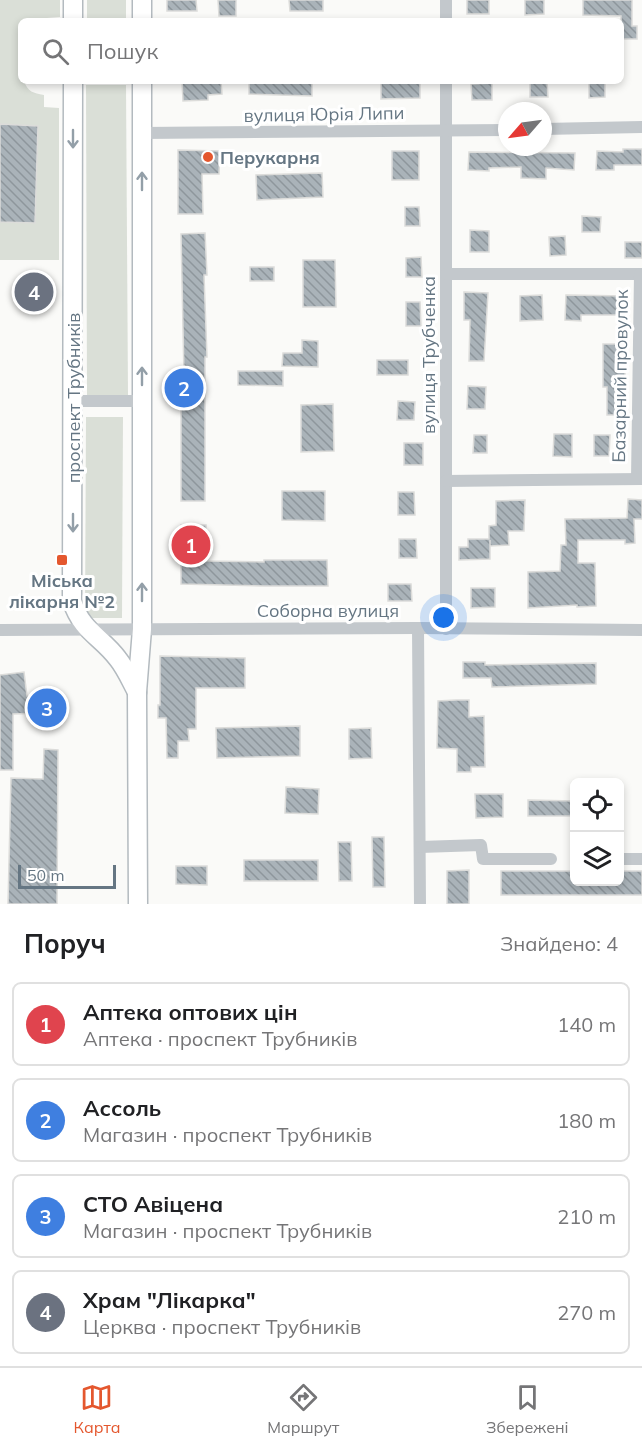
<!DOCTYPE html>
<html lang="uk">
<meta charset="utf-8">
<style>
:root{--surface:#fff;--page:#f2f2f2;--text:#202124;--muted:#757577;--line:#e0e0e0;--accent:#e4572e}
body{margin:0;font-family:Mulish,sans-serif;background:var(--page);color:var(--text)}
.controls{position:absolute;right:18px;bottom:18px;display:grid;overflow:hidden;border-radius:9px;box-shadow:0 3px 9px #0003}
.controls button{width:54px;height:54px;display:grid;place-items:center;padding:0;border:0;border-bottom:2px solid var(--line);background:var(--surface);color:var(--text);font:30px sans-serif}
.compass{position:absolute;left:498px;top:102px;width:54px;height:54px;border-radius:50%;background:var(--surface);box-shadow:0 3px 9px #0003;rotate:242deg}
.scale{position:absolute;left:18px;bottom:15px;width:98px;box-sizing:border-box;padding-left:6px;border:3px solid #657683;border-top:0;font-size:16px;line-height:21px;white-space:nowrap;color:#657683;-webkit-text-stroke:4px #fff;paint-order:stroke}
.you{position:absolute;left:444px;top:618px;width:21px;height:21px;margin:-15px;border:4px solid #fff;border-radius:50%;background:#1a73e8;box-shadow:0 0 0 9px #1a73e833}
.badge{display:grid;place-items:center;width:39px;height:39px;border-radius:50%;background:var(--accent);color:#fff;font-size:20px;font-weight:700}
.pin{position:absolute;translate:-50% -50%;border:3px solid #fff;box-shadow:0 2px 6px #0006}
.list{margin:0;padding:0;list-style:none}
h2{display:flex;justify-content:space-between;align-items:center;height:78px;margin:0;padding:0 24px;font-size:26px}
h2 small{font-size:20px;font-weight:400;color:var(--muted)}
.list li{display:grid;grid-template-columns:39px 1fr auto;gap:18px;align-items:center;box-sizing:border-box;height:84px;margin:0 12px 12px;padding:0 12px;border:2px solid var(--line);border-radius:9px}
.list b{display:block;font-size:22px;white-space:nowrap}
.list p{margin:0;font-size:20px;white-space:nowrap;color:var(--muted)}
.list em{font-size:20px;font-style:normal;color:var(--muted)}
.icon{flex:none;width:33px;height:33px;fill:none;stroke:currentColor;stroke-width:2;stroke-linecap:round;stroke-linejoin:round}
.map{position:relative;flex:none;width:642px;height:904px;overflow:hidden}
.search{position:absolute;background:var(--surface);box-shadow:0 3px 9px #0003;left:18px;right:18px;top:18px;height:66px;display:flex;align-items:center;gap:15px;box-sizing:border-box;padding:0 21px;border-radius:9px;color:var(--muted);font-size:22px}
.sheet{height:462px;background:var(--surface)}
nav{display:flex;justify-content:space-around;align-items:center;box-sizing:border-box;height:84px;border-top:2px solid var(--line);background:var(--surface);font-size:16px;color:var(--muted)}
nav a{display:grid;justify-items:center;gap:3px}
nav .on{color:var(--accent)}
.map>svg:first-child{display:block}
.green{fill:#dadfd7}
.building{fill:url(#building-back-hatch);stroke:#dcdcda;stroke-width:1.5}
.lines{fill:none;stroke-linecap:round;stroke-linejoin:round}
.secondary-casing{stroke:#b3babf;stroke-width:21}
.street{stroke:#c3c8cc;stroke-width:12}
.secondary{stroke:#fff;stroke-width:18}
.oneway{stroke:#939fa8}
.poi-dot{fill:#e4572e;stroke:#fff;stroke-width:2}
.labels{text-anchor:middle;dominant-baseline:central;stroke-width:6;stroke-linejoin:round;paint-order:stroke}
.street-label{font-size:18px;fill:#657683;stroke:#fff}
.poi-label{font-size:18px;font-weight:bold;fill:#657683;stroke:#fff;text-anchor:start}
</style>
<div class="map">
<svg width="642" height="904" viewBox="0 0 642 904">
<defs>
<pattern id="building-back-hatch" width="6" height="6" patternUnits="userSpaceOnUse" patternTransform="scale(1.5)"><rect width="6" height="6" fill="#aab3b9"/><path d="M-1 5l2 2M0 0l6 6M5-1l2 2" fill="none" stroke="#8e969c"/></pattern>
</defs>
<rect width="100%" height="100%" fill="#fafaf8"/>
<g class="green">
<path d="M0,0H60V17L47,18V21H21V81H24C28,92 33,93 44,95V107L59,108V260H0Z"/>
<rect x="87" y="0" width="39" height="21"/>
<path d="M86,85H126L128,395H87Z"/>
<path d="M86,417H123L122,618H85Z"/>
</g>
<g class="building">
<path d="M167,0H196L197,11H167Z"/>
<path d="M218,0H236V16H219Z"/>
<path d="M289,0H323V11H290Z"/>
<rect x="467" y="0" width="22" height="14"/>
<path d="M525,0H544V14L525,15Z"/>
<path d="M583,0H632V26H637V39H621V16L583,15Z"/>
<path d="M182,81H221L222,94L208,95V100L183,101Z"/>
<path d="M249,81H312V96L249,94Z"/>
<path d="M381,81H420V98L381,99Z"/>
<path d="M530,81H547L548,97H530Z"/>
<path d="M589,81H605V97L589,98Z"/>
<path d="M492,83V100H472L471,84Z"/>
<path d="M0,124L38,126L35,223L0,222Z"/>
<path d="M623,149H642V165H614V170H596L597,151L623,152Z"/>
<path d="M178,150L220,151L219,174H202L203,214H178Z"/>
<rect x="392" y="151" width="27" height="29"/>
<path d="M469,152L575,153L574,170L546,168V179L521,178V167L489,168V171L468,170Z"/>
<path d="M322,173L323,197L257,200L256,175Z"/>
<path d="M405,207H419L420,226H405Z"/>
<path d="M582,216L601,217L600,232H582Z"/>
<path d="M470,230L489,231V252H470Z"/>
<path d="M205,233L207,275H204L207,357H205V501H181V376H184L181,234Z"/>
<path d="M565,236L566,255L550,256L549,237Z"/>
<rect x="625" y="242" width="17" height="16"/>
<path d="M421,257L422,277H406V258Z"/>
<path d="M303,260H335L336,307H303Z"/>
<rect x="250" y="267" width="24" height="14"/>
<path d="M464,292L488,293L484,361H469L470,320H464Z"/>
<path d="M542,295L543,320L520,321V296Z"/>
<path d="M566,295L626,296V315H581V321L565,320Z"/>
<path d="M406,302H420L421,326H406Z"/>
<path d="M302,340L318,341V367L282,366L283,353H302Z"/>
<path d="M603,344H625V415H607V387H603Z"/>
<rect x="377" y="360" width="31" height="15"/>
<path d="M238,371H283V386L238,385Z"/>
<path d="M468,386L486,387L485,409H467Z"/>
<path d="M398,401L415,402L414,420H397Z"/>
<path d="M333,404L334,451L301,452V405Z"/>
<path d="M554,434H572V457L553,456Z"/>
<path d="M474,435H487V453H473Z"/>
<path d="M594,435H610L609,456H594Z"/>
<rect x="404" y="443" width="19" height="22"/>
<path d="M282,491H325V521L282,520Z"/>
<path d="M398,492H414L415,515H398Z"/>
<path d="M628,499L642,500V519H634L635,543L625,544V540H578V563H595L596,606L577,607V605L528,608V572L560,571L561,545H566L565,519L627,518Z"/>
<path d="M525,500L524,531H508L509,545L490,546V540V559L459,560V547H468V539H489V526L496,525V501Z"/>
<path d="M181,525H206V561L264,562V560H327L328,586H264L181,584Z"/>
<path d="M399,539H416L417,558H399Z"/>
<path d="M388,584H411L412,601H388Z"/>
<path d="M471,588H495V607L471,608Z"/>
<path d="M160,656L245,658V688H196V729H188L189,741H178V758H167L166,718H158V705H160Z"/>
<path d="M463,662H485V665L596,663V684L492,687L491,678H463Z"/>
<path d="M24,672L27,696L53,695L54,716L42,717V713L13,714V770H0V675Z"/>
<path d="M456,700H469V717L484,716L485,767H471V772H457V749L437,748L438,701Z"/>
<path d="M300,726V756L217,758L216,728Z"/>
<path d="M371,728L372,758L349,759V729Z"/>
<path d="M44,749L58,750L57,904H8L11,778L43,779Z"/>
<path d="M286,787L319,789L318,814L285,813Z"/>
<path d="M475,794H503V817L476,818Z"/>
<path d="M528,800L574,801V816H528Z"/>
<path d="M372,837H384L385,887H373Z"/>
<path d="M338,842H351L352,881H339Z"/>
<rect x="244" y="860" width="74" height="21"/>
<path d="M176,866H207V885L176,884Z"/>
<path d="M469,870V904H447V871Z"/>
<path d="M501,871H574V882H620V871H642V895H501Z"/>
</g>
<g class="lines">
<g class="secondary-casing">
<g id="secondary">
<path d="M73,0V21"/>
<path d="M142,21V0"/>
<path d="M73,81L72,601C82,632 101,636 118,659C126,669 131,681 137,692"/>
<path d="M138,904L137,692L142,629V81"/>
</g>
</g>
<g class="street">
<path d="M446,21V0"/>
<path d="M446,81V629"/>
<path d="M543,129L642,127"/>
<path d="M142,133L507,130"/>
<path d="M446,274H642"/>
<path d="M73,401H142"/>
<path d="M637,478L640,274"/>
<path d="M446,481L642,479"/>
<path d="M418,628L420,904"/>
<path d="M0,630L418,628L642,630"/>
<path d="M420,847L481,845L483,859H551"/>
<path d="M620,859H642"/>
</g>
<use href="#secondary" class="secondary"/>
</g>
<defs><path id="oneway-shaft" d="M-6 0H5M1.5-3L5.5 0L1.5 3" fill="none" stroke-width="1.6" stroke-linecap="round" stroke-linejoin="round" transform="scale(1.5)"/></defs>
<g class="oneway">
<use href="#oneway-shaft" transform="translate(73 139) rotate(90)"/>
<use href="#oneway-shaft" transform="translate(142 181) rotate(-90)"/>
<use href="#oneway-shaft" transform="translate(142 376) rotate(-90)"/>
<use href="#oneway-shaft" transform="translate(73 523) rotate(90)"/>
<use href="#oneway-shaft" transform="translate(142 592) rotate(-90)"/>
</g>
<g class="poi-dot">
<circle cx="208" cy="157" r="6"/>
<rect x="56" y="554" width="12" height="12" rx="3"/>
</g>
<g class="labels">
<g class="street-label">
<text transform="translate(324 114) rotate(-1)">вулиця Юрія Липи</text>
<text transform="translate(428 355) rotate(-90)">вулиця Трубченка</text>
<text transform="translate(620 376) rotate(-89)">Базарний провулок</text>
<text transform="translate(73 398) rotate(-90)">проспект Трубників</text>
<text x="328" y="610">Соборна вулиця</text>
</g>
<g class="poi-label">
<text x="220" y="157">Перукарня</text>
<text x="62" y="580" text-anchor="middle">Міська<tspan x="62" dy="21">лікарня №2</tspan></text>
</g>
</g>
</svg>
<div class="controls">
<button><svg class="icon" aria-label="locate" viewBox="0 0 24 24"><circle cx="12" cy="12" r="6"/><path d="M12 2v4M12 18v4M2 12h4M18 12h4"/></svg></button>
<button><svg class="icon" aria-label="layers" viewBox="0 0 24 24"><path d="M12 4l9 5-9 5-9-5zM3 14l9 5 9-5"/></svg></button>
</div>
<svg class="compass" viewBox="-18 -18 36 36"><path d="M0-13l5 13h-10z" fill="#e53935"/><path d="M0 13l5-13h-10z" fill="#757577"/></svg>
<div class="scale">50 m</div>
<div class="you"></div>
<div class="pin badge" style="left:191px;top:545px;background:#e0444e">1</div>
<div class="pin badge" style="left:184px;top:388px;background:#3f7fe0">2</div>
<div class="pin badge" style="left:47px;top:708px;background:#3f7fe0">3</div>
<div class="pin badge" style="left:34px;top:292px;background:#6b7280">4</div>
<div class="search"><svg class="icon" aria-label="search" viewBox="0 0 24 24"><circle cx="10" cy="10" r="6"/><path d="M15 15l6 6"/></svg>Пошук</div>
</div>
<section class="sheet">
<h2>Поруч<small>Знайдено: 4</small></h2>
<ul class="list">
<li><span class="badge" style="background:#e0444e">1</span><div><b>Аптека оптових цін</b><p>Аптека · проспект Трубників</p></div><em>140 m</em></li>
<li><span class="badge" style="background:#3f7fe0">2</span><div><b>Ассоль</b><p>Магазин · проспект Трубників</p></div><em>180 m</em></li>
<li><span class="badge" style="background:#3f7fe0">3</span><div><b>СТО Авіцена</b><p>Магазин · проспект Трубників</p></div><em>210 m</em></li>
<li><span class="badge" style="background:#6b7280">4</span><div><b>Храм &quot;Лікарка&quot;</b><p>Церква · проспект Трубників</p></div><em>270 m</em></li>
</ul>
</section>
<nav>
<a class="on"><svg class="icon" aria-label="map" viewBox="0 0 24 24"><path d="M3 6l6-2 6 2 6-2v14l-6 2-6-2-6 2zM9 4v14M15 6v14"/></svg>Карта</a>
<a><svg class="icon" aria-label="directions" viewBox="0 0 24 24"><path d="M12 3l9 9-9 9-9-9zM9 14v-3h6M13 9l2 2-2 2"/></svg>Маршрут</a>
<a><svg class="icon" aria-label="saved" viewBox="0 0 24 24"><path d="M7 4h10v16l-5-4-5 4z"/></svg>Збережені</a>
</nav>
